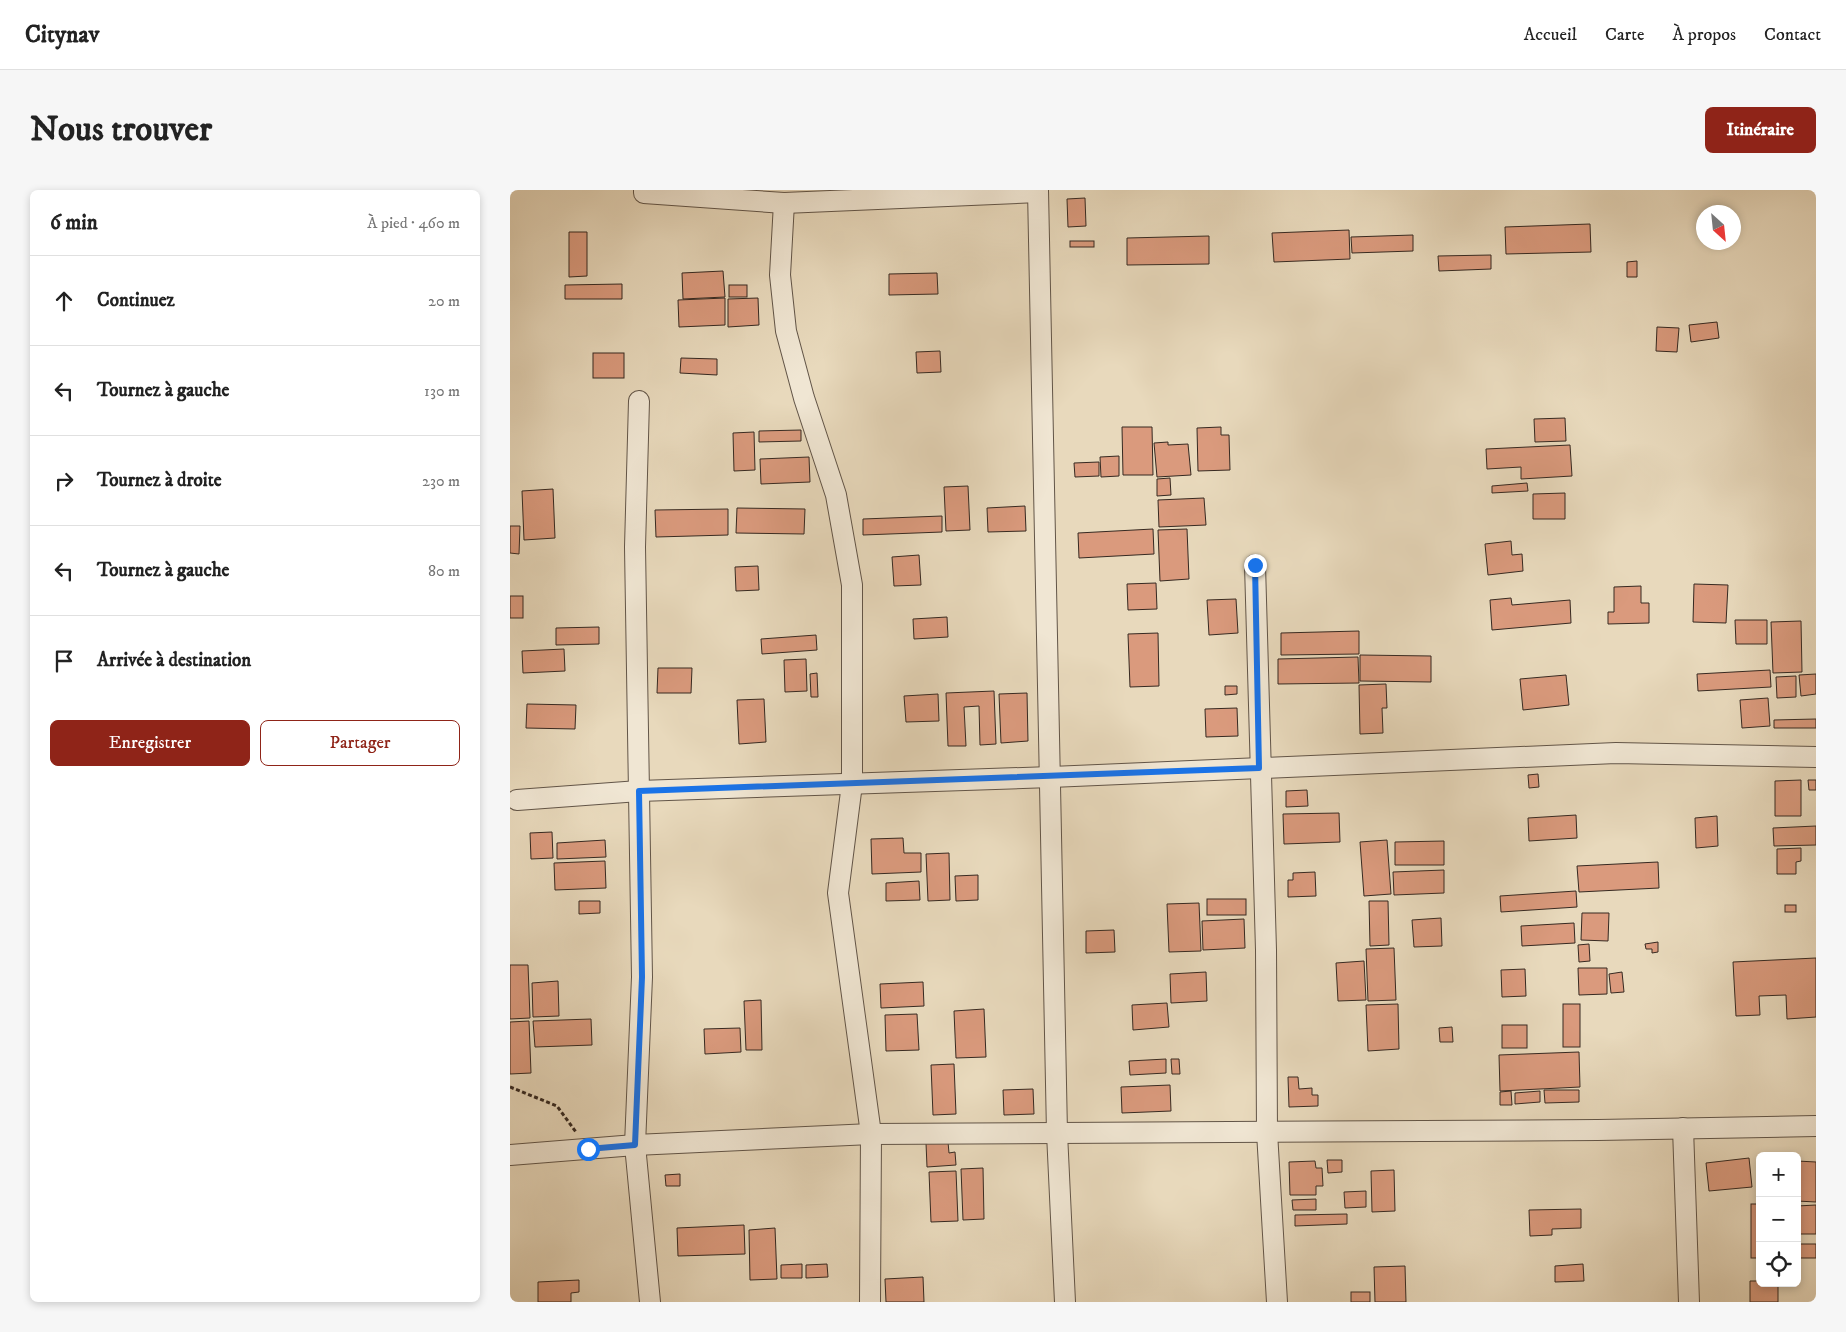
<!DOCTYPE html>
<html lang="fr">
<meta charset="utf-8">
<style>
:root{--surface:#fff;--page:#f6f6f6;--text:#222;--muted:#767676;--line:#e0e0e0;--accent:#8f2418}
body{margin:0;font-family:"IM FELL DW Pica",serif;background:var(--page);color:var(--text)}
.controls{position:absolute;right:15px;bottom:15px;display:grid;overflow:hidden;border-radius:8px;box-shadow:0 2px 8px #0003}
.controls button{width:45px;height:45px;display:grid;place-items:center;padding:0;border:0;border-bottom:1px solid var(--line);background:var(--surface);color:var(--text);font:25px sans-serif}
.compass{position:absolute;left:1186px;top:15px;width:45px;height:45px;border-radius:50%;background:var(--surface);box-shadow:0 2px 8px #0003;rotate:153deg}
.stop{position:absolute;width:15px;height:15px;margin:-11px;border:4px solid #1a73e8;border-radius:50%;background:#fff}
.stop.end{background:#1a73e8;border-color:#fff;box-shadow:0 1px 5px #0008}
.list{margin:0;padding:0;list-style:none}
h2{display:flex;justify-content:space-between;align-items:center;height:65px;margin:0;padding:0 20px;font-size:21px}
h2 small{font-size:16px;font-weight:400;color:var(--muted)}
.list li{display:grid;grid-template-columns:32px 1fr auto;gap:15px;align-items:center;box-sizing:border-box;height:90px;padding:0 20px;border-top:1px solid var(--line)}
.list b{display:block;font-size:19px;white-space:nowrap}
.list em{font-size:16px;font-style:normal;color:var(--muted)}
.actions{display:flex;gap:10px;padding:15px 20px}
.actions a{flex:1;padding:11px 0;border:1px solid var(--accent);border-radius:8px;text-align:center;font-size:18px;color:var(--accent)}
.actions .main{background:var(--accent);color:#fff}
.icon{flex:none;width:28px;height:28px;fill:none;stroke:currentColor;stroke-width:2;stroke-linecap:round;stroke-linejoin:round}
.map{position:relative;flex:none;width:1306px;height:1112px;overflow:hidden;border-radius:8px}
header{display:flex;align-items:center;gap:30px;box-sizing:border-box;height:70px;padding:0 25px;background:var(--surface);border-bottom:1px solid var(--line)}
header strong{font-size:24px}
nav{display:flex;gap:28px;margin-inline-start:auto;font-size:18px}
.intro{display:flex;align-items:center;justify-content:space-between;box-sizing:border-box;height:120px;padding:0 30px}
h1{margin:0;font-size:35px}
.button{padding:12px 22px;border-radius:8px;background:var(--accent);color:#fff;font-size:18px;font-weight:700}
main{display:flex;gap:30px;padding:0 30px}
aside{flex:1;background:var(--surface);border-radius:8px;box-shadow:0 2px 8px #0003}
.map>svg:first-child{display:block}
.building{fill:#da9a7d;stroke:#362921}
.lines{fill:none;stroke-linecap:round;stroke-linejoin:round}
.minor-casing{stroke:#625548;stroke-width:22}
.path{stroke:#362921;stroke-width:3;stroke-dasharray:4 2.5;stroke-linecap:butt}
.minor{stroke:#f0e6d3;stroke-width:20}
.route{stroke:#1a73e8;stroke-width:6}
</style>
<header>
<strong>Citynav</strong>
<nav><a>Accueil</a><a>Carte</a><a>À propos</a><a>Contact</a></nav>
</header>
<div class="intro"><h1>Nous trouver</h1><a class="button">Itinéraire</a></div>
<main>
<aside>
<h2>6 min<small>À pied · 460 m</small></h2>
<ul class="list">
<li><svg class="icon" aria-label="ahead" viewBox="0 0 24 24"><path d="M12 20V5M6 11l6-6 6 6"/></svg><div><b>Continuez</b></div><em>20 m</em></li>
<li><svg class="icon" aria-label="left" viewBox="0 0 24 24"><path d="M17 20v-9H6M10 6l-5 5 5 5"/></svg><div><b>Tournez à gauche</b></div><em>130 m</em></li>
<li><svg class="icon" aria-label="right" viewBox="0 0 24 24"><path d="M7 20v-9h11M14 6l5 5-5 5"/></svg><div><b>Tournez à droite</b></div><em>230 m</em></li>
<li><svg class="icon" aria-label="left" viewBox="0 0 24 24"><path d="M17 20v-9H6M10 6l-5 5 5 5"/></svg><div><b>Tournez à gauche</b></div><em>80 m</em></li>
<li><svg class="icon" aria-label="arrive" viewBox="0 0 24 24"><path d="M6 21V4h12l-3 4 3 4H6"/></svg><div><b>Arrivée à destination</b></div></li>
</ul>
<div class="actions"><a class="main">Enregistrer</a><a>Partager</a></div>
</aside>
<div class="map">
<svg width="1306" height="1112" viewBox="0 0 1306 1112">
<rect width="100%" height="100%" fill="#e8d9bc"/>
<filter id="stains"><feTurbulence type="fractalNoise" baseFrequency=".004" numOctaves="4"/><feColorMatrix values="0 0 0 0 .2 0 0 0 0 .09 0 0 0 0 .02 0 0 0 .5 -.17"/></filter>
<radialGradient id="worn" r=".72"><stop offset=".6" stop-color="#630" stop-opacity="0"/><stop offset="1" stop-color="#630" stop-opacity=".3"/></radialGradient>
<g class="building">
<path d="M575,8L576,36L558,37L557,9Z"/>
<path d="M1080,34L1081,62L996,64L995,37Z"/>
<path d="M839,40L840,69L764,72L762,43Z"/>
<path d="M59,42H77V86L59,87Z"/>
<path d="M903,45V61L842,63L841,47Z"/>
<path d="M699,46V74L617,75V48Z"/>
<rect x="560" y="51" width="24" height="6"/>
<path d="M981,65V79L929,81L928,66Z"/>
<path d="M1127,71V87H1117V72Z"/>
<path d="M213,81L215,107L173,109L172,83Z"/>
<path d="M427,83L428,104L379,105V84Z"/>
<path d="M112,94V109H55V95Z"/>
<rect x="219" y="95" width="18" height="12"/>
<path d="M215,108V135L169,137L168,110Z"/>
<path d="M248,108L249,135L218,137V109Z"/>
<path d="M1207,132L1209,148L1181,152L1179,135Z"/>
<path d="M1147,137L1169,138L1167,162L1146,161Z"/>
<path d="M430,161L431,182L407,183L406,162Z"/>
<rect x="83" y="163" width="31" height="25"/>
<path d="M171,168L207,169V185L170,183Z"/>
<path d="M1055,228L1056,251L1025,252L1024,229Z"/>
<path d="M612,237H642L643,285H613Z"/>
<path d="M711,237V245H719L720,280L688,281L687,238Z"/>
<path d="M291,240V251L249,252V241Z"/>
<path d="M244,242L245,280L224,281L223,243Z"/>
<path d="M658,252V255L678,254L681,285L647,287L644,253Z"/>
<path d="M1060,255L1062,286L1011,289V277L977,279L976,259Z"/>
<path d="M609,266V286L591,287L590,267Z"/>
<path d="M299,267L300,292L251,294L250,269Z"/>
<path d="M589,272V286L565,287L564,273Z"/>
<path d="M660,288L661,305L647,306V289Z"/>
<path d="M1017,293L1018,301L982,303V296Z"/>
<path d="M458,296L460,340L436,341L434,297Z"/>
<path d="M43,299L45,348L14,350L12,301Z"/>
<path d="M1055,303V329H1023V304Z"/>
<path d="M694,308L696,335L649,337L648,310Z"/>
<path d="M515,316L516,341L478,342L477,318Z"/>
<path d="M227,318L295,319L294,344L226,343Z"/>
<path d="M218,319V345L146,347L145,320Z"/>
<path d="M432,326V342L353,345V329Z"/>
<path d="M0,336H10L9,364L0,363Z"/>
<path d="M643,339L644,364L569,368L568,343Z"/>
<path d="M677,339L679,389L650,391L648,340Z"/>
<path d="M1001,351L1002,365L1012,364L1013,381L978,385L975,354Z"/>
<path d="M409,365L411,395L384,396L382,367Z"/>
<path d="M248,376L249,400L226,401L225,377Z"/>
<path d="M646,393L647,419L618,420L617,394Z"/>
<path d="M1184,394L1218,395L1216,433L1183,432Z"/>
<path d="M1131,396V413H1139V433L1098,434V422H1104V397Z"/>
<rect x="0" y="406" width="13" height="22"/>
<path d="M1001,408L1002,415L1060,410L1061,433L982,440L980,410Z"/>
<path d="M726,409L728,443L699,445L697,410Z"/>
<path d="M437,427L438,447L404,449L403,429Z"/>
<path d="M1225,430H1257V454H1226Z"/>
<path d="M1291,431L1292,482L1263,483L1261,432Z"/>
<path d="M89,437V454L46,455V438Z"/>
<path d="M849,441V464L771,465V443Z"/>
<path d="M648,443L649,496L620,497L618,444Z"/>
<path d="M306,445L307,460L252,464L251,449Z"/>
<path d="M54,459L55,481L13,483L12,461Z"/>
<path d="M850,465L921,466V492L850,491Z"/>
<path d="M848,467L849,493L768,494V469Z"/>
<path d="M296,469L297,501L275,502L274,470Z"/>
<path d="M148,478H182L181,503H147Z"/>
<path d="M1260,480L1261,497L1188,501L1187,484Z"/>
<path d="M307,483L308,507H301L300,484Z"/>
<path d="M1306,484V504L1291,506L1289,485Z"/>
<path d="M1056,485L1059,515L1013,520L1010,489Z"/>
<path d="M1286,486V507L1267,508L1266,487Z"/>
<path d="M876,494L877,518H872L873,543L850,544L849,495Z"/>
<path d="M715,496H727V504L715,505Z"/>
<path d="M484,501L486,554L470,555L469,516L454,517L456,556H438L436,503Z"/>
<path d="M517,503L518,551L491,553L489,504Z"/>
<path d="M428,504L429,531L396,532L394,506Z"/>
<path d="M1258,508L1260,536L1232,538L1230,510Z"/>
<path d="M254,509L256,552L229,554L227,510Z"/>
<path d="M17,514L66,515L65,539L16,538Z"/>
<path d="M727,518L728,546L696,547L695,519Z"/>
<path d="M1306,529V538H1264V530Z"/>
<path d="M1028,584L1029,597L1019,598L1018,585Z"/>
<path d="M1291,590V626H1265V591Z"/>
<path d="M1298,590H1306V600H1299Z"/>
<path d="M797,600L798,616L776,617V601Z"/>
<path d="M829,623L830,652L774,654L773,624Z"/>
<path d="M1066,625L1067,648L1019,651L1018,628Z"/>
<path d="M1207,626L1208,656L1186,658L1185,628Z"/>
<path d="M1306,636V655L1264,656L1263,638Z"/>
<path d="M42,642L43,668L21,669L20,643Z"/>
<path d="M393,648L394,663H411V682L362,684L361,649Z"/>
<path d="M95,650L96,667L47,669V653Z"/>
<path d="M877,650L881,704L854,706L850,652Z"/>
<path d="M934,651V675H885V652Z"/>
<path d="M1291,658V671L1286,672V684H1267V659Z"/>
<path d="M439,663L440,710L418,711L416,664Z"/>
<path d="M95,671L96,698L45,700L44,673Z"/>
<path d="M1148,672L1149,698L1069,702L1067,676Z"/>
<path d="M934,680V703L884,705L883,682Z"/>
<path d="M805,682L806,706L778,707V690H783V683Z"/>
<path d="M468,685V710L446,711L445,686Z"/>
<path d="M409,691L410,710L376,711V693Z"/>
<path d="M1066,701L1067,717L991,722L990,706Z"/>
<rect x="697" y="709" width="39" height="16"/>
<path d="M69,711H90V723L69,724Z"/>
<path d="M859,711H878L879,755L860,756Z"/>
<path d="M689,713L691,761L659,762L657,714Z"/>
<rect x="1275" y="715" width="11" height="7"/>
<path d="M1072,723H1099L1098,751L1071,750Z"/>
<path d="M931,728L932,756L904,757L902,730Z"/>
<path d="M734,729L735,758L693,760L692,731Z"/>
<path d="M1064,733L1065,753L1012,756L1011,736Z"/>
<path d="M604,740L605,762L576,763V741Z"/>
<path d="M1148,752V762L1142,763V759H1136L1135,754Z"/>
<path d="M1079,754L1080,771L1069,772L1068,755Z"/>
<path d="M884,758L886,810L858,811L856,759Z"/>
<path d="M1306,768V827L1277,829L1276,805L1249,806L1250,825L1226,826L1223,772Z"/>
<path d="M854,771L856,810L828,811L826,773Z"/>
<path d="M0,775H18L20,828L0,829Z"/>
<path d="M1068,778H1097V804L1069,805Z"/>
<path d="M1015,779L1016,806L992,807L991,780Z"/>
<path d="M696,782L697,811L661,813L660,784Z"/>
<path d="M1112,782L1114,802L1101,803L1099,784Z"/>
<path d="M48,791L49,826L23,827L22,793Z"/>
<path d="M413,792L414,816L371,818L370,794Z"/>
<path d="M251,810L252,860H236L234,811Z"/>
<path d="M657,813L659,837L623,840L622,815Z"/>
<path d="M888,814L889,859L858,861L856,815Z"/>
<rect x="1053" y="814" width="17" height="43"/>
<path d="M474,819L476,867L446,868L444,821Z"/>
<path d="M407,824L409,860L376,861L375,825Z"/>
<path d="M81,829L82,855L25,857L23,831Z"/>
<path d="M19,831L21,883L0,884V832Z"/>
<rect x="992" y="835" width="25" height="23"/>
<path d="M942,837L943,852H930L929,838Z"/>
<path d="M230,838L231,862L195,864L194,839Z"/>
<path d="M1069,862L1070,897L990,901L989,865Z"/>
<path d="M656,869V883L620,885L619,871Z"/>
<path d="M661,869H669L670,884H662Z"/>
<path d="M444,874L446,924L423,925L421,875Z"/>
<path d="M778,887H788L789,899L802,898V905H808V916L779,917Z"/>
<path d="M660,895L661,921L612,923L611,897Z"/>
<path d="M523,899L524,924L494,925L493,900Z"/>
<path d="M1034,900H1069V912L1035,913Z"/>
<path d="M1001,901L1002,915H990V902Z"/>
<path d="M1030,901V912L1005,914V903Z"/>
<path d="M438,952L439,963L445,962L446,975L417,977L416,953Z"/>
<path d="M1239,968L1242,997L1199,1001L1196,973Z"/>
<path d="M817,970H832V982L818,983Z"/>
<path d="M805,971L806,978H812L813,996H806V1005H780L779,972Z"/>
<path d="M1287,971L1306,972V1012L1287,1011Z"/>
<path d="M473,978L474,1029L453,1030L451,979Z"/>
<path d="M884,980L885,1021L862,1022L861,981Z"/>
<path d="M446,981L448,1031L421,1032L419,982Z"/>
<path d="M170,984V996H156L155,985Z"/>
<path d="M856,1001V1017L835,1018L834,1002Z"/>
<path d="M806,1009V1020H783L782,1010Z"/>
<rect x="1241" y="1014" width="9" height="54"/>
<path d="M1306,1015V1044H1287V1016Z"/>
<path d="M1071,1019V1038L1042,1039V1045L1020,1046L1019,1020Z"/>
<path d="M837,1024V1034L785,1036V1025Z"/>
<path d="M234,1035L235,1064L168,1066L167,1038Z"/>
<path d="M265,1038L267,1089L240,1090L239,1040Z"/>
<rect x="1287" y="1054" width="19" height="14"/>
<path d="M292,1074V1088H271V1075Z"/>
<path d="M317,1074L318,1087L296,1088V1075Z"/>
<path d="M1073,1074L1074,1091L1045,1092V1076Z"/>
<path d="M895,1076L896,1112H865L864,1077Z"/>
<path d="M413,1087L414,1112H376L375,1089Z"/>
<path d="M69,1090V1102L61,1103V1112H28V1092Z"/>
<path d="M1240,1091H1250V1093H1268V1112H1240Z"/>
<rect x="841" y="1102" width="19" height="10"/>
</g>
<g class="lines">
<g class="minor-casing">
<g id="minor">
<path d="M134,0V3L274,13L528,2"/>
<path d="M528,0L547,943L555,1112"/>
<path d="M274,13L270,85L276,141L294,208L326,305L342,395V594L328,703L361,944L360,1112"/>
<path d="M129,211L125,357L132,787L125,955L140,1112"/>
<path d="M745,375L756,760L757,942L767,1112"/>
<path d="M7,610L129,601L541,587L1106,563L1306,567"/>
<path d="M1173,938L1179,1112"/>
<path d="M0,965L125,955L361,944L1088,940L1306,936"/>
</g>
</g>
<path class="path" d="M0,897L47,916L66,942"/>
<use href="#minor" class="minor"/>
</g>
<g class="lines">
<path class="route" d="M78,959L125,955L132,787L129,601L749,578L745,375"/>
</g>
<rect width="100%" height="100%" filter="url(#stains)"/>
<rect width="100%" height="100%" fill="url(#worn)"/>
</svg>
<div class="controls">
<button>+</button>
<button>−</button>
<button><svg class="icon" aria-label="locate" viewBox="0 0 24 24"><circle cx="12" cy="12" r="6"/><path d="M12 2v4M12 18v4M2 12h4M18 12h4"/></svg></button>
</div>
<svg class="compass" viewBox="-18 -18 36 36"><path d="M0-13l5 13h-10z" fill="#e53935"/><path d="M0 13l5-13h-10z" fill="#767676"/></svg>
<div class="stop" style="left:78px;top:959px"></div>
<div class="stop end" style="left:745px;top:375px"></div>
</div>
</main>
